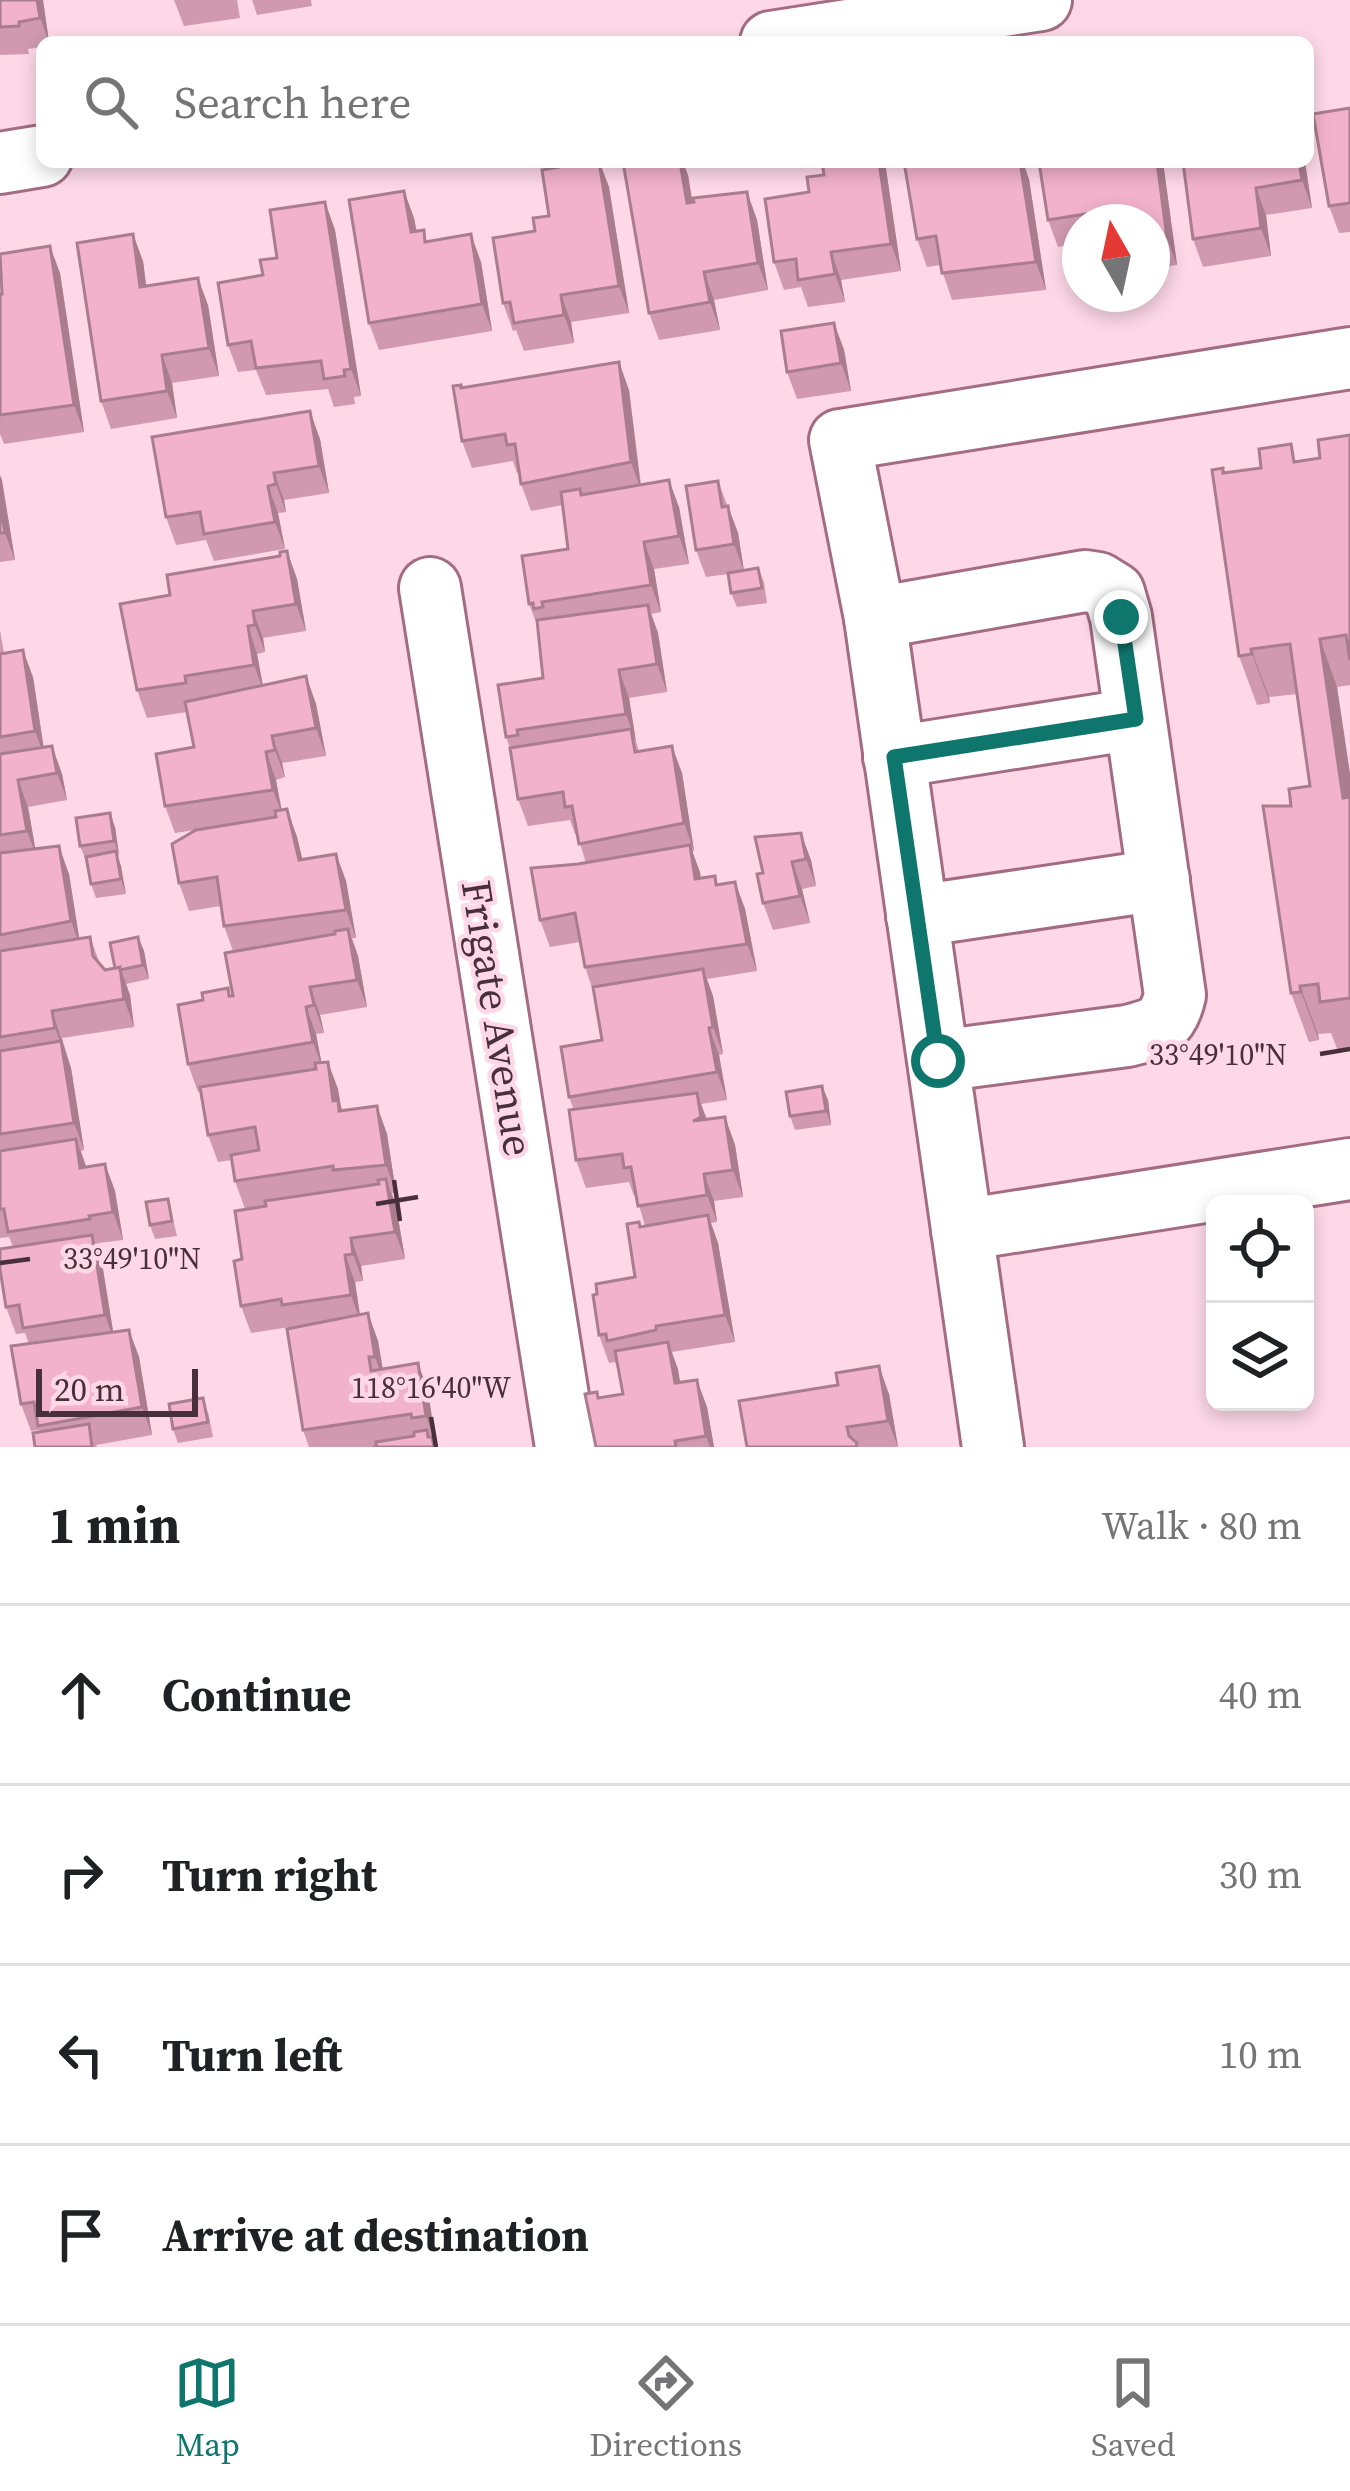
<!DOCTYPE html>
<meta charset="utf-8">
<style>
:root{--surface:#fff;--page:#f6f6f6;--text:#202124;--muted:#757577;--line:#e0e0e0;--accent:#0f766e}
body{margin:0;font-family:"Source Serif 4",serif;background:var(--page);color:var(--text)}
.controls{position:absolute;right:36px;bottom:36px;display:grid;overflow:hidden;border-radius:18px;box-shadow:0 6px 18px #0003}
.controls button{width:108px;height:108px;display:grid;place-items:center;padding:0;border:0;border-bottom:3px solid var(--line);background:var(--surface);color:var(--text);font:60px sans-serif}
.compass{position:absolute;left:1062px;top:204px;width:108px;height:108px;border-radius:50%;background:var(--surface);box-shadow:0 6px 18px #0003;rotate:351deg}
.scale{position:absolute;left:36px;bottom:30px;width:162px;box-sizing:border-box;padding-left:12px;border:6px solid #48303a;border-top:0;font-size:33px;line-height:42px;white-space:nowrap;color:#48303a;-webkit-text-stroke:9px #fed8e7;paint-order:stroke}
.stop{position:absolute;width:36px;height:36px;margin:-27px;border:9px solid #0f766e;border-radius:50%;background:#fff}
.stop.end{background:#0f766e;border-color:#fff;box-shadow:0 3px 12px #0008}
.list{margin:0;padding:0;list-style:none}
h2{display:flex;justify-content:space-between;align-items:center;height:156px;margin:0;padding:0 48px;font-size:51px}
h2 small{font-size:39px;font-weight:400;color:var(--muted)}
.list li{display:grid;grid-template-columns:78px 1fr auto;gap:36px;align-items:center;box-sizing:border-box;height:180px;padding:0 48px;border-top:3px solid var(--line)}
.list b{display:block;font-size:45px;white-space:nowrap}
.list em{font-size:39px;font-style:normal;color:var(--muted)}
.icon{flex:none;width:66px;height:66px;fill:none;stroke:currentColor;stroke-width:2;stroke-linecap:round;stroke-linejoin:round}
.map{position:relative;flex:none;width:1350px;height:1447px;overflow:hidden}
.search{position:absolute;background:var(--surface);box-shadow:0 6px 18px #0003;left:36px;right:36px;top:36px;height:132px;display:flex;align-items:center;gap:30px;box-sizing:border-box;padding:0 42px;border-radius:18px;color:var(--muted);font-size:45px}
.sheet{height:876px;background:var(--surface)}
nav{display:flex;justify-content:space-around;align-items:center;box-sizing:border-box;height:168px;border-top:3px solid var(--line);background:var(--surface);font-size:33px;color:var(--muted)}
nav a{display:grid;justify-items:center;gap:6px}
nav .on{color:var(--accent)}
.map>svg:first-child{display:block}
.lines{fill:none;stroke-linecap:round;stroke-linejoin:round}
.minor-casing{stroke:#a36c83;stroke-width:66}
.minor{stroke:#fff;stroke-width:60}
.wall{fill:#d099af}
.shaded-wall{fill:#a97d8e}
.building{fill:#f2b2cb;stroke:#a97d8e;stroke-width:3}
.route{stroke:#0f766e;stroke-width:15}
.ticks{fill:none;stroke:#48303a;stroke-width:4.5}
.labels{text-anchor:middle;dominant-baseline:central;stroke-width:9;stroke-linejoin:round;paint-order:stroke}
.street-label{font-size:42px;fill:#48303a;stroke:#fed8e7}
.ticks-label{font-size:30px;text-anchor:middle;fill:#48303a;stroke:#fed8e7;stroke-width:9;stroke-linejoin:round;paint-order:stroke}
</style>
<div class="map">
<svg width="1350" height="1447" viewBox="0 0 1350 1447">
<rect width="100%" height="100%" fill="#fed8e7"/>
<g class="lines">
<g class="minor-casing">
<g id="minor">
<path d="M771,42L1041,0"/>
<path d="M0,163L42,156"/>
<path d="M430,588L566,1447"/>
<path d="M875,618L840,440L1350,358"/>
<path d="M894,757L1135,719"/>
<path d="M917,916L1159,880"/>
<path d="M938,1061L1127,1036C1156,1029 1168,1026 1175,995L1121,617L1114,593L1098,583L1085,581L875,618L993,1447"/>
<path d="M962,1230L1350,1169"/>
</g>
</g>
<use href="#minor" class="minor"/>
</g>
<g class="wall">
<path d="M0,0H43L49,42H42V47L28,49L29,54L0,55Z"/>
<path d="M174,0H237L240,18L184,26Z"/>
<path d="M252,0H311L312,6L257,15Z"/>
<path d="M1350,108V232L1339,233L1329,206Z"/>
<path d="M600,162L609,187L629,313L571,322L574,343L524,351L516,330L513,331L503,303L535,231Z"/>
<path d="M885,162L901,271L841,280L845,302L808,307L801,287L784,290L774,262L809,192L824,175Z"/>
<path d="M1039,162H1163L1177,265L1152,269V222H1080V244L1058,247L1048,220Z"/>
<path d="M1183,162H1305L1312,208L1266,215L1271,256L1203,267L1193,239Z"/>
<path d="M688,175L692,202L747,192L757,220L768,290L714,300L720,330L659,340L649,313Z"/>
<path d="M1029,179L1046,290L952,300L940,265L927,267L917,239Z"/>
<path d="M404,191L414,218L417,231L428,242L481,262L492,331L379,350L369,323Z"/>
<path d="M325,202L335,230L361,396L354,397L355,404L334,407L328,389L266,395L256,370L238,372L228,345L263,275Z"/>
<path d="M143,261L146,286L208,305L219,376L172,383L177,418L111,429L101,401Z"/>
<path d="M60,273L84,432L4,444L0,434V294Z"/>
<path d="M834,323L844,350L851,391L797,399L787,372Z"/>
<path d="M462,388L629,390L641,485L679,507L689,564L654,569L661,612L651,614L658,633L667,692L629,698L636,742L639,751L682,773L694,851H692L701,878L715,876L718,885L735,882L745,909L757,971L707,979L713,996L723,1054L719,1055L727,1100L701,1104L707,1119L725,1117L735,1145L743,1197L714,1201L717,1222L711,1223L718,1243L735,1342L672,1352L680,1382L707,1407L714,1447H596L599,1398L623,1394L618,1369L615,1362L609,1363L599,1335L597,1294L635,1277L641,1227L645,1226L636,1195L634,1196L629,1182L586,1188L576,1160L574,1110L569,1097L602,1040L594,993L585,967L580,942L550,947L540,920L586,863L577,834H575L570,820L528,826L518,799L510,748L506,737L543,678L538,627L529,604L568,549L563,505L531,511L521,484L519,472L517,473L513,461L472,468L462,441Z"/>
<path d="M1350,435V685L1337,687L1350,774V1049L1338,1051L1331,1033L1318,1034L1319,1040L1309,1042L1291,993V806L1310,786L1297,694L1269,697L1270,703L1257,705L1239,656L1224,473L1320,458Z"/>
<path d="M320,439L329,493L284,500L286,512L278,513L285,549L214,561L206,540L176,545L166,517Z"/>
<path d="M0,475L15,560L0,562Z"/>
<path d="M718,481L738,533L744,571L758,568L764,582L767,603L737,607L731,593L728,574L706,577L696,550Z"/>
<path d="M287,551L297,579L306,631L263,638L265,652L257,654L263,686L306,676L316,704L326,756L282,763L285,777L276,780L281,810L287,809L297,837L302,859L336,854L346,881L356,938H352L358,956L367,1007L320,1015L324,1033L316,1034L321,1062L338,1089L342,1111L377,1106L387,1134L396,1193H392L396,1206L405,1259L361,1266L363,1281L355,1282L360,1315L368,1313L378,1341L383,1369L418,1363L428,1391L436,1447H309L303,1430L290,1327L251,1333L241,1306L245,1209L235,1181L232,1160L218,1162L208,1135L201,1091L198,1092L188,1064L231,996H233V951L224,926L221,906L189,911L179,883L195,830L175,833L165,806L194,747L187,712L147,718L137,690L170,595L280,556Z"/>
<path d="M0,630L4,653L33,677L44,748L52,746L62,774L67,800L28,807L35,849L69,874L79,939L90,937L100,964L105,970L115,968L138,937L144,951L149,979L126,984L130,995L134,1027L62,1038L71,1068L84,1150L81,1151L86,1167L105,1164L115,1191L123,1240L99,1243L100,1247H97L102,1263L113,1332L129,1330L139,1357L152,1435L96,1445L97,1447H35L40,1432L39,1430L31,1431L21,1404L29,1344L25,1333L16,1334L6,1307L13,1247L9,1237L0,1238Z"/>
<path d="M115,827L119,855H117L126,894L96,898L91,884L86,860L80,846Z"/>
<path d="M755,837L811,860L816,886L802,889L810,923L773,930L763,903V873Z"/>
<path d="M828,1100L831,1125L795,1130L790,1116Z"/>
<path d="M168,1199L177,1236L155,1239L150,1225Z"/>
<path d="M889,1394L898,1447H747Z"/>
<path d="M208,1412L213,1437L178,1443L173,1429Z"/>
</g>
<g class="shaded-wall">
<path d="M37,0H43L49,42L40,18Z"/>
<path d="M599,162L609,187L629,313L619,286Z"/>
<path d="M680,162H683L688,175L697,230L687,203Z"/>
<path d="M879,162H885L901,271L891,244Z"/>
<path d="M1020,162H1023L1029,179L1046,290L1036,262Z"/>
<path d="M1157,162H1163L1177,265L1167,238Z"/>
<path d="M1299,162H1305L1312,208L1302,180Z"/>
<path d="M1256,188L1266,215L1271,256L1261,228Z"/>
<path d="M404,191L414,218L421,260L411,232Z"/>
<path d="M747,192L757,220L768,290L758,263Z"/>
<path d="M325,202L335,230L361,396L351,369Z"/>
<path d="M133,234L143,261L150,314L140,287Z"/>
<path d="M471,234L481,262L492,331L482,304Z"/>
<path d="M50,246L60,273L84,432L74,405Z"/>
<path d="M831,252L841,280L845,302L835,274Z"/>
<path d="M704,272L714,300L720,330L710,302Z"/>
<path d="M198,278L208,305L219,376L209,348Z"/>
<path d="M561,295L571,322L574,343L564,315Z"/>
<path d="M834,323L844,350L851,391L841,363Z"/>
<path d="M162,355L172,383L177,418L167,391Z"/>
<path d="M619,362L629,390L641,490L631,462Z"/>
<path d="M310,411L320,439L329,493L319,466Z"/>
<path d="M274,473L284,500L286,512L276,484Z"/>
<path d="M0,475L2,480L15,560L5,533L0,504Z"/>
<path d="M669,480L679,507L689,564L679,536Z"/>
<path d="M268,486L278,513L285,549L275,522Z"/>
<path d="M728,506L738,533L744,571L734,544Z"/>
<path d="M644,542L654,569L661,612L651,585Z"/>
<path d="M287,551L297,579L306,631L296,604Z"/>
<path d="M648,605L658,633L667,692L657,664Z"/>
<path d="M253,611L263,638L265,652L255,625Z"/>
<path d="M248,626L257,654L264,692L254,665Z"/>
<path d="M1320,639L1337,687L1350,774V818L1343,798Z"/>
<path d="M1251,649L1269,697L1270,703L1252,654Z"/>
<path d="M23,650L33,677L45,758L35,731Z"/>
<path d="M619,670L629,698L636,742L626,714Z"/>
<path d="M306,676L316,704L326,756L316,728Z"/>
<path d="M272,736L282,763L285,777L275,750Z"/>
<path d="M52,746L62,774L67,800L57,773Z"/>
<path d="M672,746L682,773L694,851L684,823Z"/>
<path d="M266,752L276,780L283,817L273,790Z"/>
<path d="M18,780L28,807L37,858L27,831Z"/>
<path d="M287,809L297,837L309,887L299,860Z"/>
<path d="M110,813L115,827L119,855L114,841Z"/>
<path d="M801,833L811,860L816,886L806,859Z"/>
<path d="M690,845L700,872L705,907L695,879Z"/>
<path d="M59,846L69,874L81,949L71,921Z"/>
<path d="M116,851L121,866L126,894L121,879Z"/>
<path d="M336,854L346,881L356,938L346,910Z"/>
<path d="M792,862L802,889L810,923L800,896Z"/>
<path d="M735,882L745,909L757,971L747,944Z"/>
<path d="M348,929L358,956L367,1007L357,980Z"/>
<path d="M138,937L144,951L149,979L143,965Z"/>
<path d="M120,967L130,995L134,1027L124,999Z"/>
<path d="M703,969L713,996L723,1054L713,1027Z"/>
<path d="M1300,986L1318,1034L1319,1040L1301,992Z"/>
<path d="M310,987L320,1015L324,1033L314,1005Z"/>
<path d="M306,1007L316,1034L323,1070L313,1042Z"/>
<path d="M52,1011L71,1068L84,1150L74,1123L62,1047L55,1028Z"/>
<path d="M709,1028L719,1055L727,1100L717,1072Z"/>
<path d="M328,1062L338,1089L340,1104L348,1127L333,1101Z"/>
<path d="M822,1086L828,1100L831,1125L826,1111Z"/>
<path d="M697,1093L707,1121L711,1145L701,1117Z"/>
<path d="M377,1106L387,1134L396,1193L386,1165Z"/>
<path d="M725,1117L735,1145L743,1197L733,1170Z"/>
<path d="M76,1139L86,1166L80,1168Z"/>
<path d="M105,1164L115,1191L123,1240L113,1212Z"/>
<path d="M704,1174L714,1201L717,1222L707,1195Z"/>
<path d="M386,1179L396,1206L405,1259L395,1232Z"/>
<path d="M708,1215L718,1243L735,1342L725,1315Z"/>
<path d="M92,1235L102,1263L115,1343L105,1315Z"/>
<path d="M351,1238L361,1266L363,1281L353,1254Z"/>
<path d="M345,1255L355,1282L361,1323L351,1295Z"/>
<path d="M368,1313L378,1341L385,1384L375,1357Z"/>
<path d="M129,1330L139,1357L152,1435L142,1407Z"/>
<path d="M668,1342L678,1369L685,1411L675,1383Z"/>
<path d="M418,1363L428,1391L436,1444L426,1416Z"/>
<path d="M879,1366L889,1394L898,1447L888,1421Z"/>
<path d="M697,1380L707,1407L714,1447H710L706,1436Z"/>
</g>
<g class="building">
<path d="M0,0H37L40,18L19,22V26L0,27Z"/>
<path d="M1350,108V203L1329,206L1313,114Z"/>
<path d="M587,162H599L619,286L561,295L564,315L514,323L510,302L503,303L493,238L535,231L533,218L549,216L542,170Z"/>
<path d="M623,162H680L687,203L694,202L693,198L747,192L758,263L704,272L710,302L649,313Z"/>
<path d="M822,162H879L891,244L831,252L835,274L798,280L796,259L774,262L765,199L809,192L807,177L824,175Z"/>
<path d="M904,162H1020L1036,262L942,273L936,236L917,239Z"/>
<path d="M1039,162H1157L1167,238L1152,240V222H1086L1085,214L1048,220Z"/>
<path d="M1183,162H1299L1302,180L1256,188L1261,228L1193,239Z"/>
<path d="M404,191L411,232L424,230L425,242L471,234L482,304L369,323L349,200Z"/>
<path d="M325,202L351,369L344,370L345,376L324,379L321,361L256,368L251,341L228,345L218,283L263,275L260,260L277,258L270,210Z"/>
<path d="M133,234L140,287L198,278L209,348L162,355L167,391L101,401L77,243Z"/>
<path d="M50,246L74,405L0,415V294H2L0,254Z"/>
<path d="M834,323L841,363L787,372L781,331Z"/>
<path d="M619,362L631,462L521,484L515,444L507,445L505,434L462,441L453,386L461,385V388Z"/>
<path d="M310,411L319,466L274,473L276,484L268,486L275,522L204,534L200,512L166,517L152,437Z"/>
<path d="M1350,435V660L1346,635L1320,639L1343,798L1350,797V998L1320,1002L1318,984L1300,986L1301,992L1291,993L1263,806H1291L1289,789L1310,786L1290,644L1251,649L1252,654L1239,656L1212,470L1223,468V473L1261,468L1259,449L1291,444L1294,462L1320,458L1318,440Z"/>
<path d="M669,480L679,536L644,542L651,585L542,602L543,607L534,609L533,603L529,604L522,556L568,549L561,492L580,489L581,495Z"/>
<path d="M718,481L722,507L728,506L734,544L696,550L686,486Z"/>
<path d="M0,504L5,533H0Z"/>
<path d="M287,551L296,604L253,611L255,625L248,626L254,665L185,676L186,683L137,690L120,604L170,595L167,575L280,556V552Z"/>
<path d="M758,568L762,588L731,593L728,573Z"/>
<path d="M648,605L657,664L619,670L626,714L517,730L518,735L506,737L498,685L543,678L537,620Z"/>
<path d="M23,650L35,731L0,737V654Z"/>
<path d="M306,676L316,728L272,736L275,750L266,752L273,790L165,806L156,754L194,747L185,702Z"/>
<path d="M631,729L635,752L672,746L684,823L579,844L572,806L565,807L563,792L518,799L510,748Z"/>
<path d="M52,746L57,773L18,780L27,831L0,835V754Z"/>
<path d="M287,809L299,860L336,854L346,910L224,926L217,877L179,883L172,844L196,830L276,817L275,811Z"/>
<path d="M110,813L114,841L80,846L76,818Z"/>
<path d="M801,833L806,859L792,862L800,896L763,903L757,874L763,873L755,837Z"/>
<path d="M690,845L695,879L715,876L716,885L735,882L747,944L585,967L575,913L540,920L531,868L578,864Z"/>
<path d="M59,846L71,921L0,935V853Z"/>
<path d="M116,851L121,879L91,884L86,857Z"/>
<path d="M348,929L357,980L310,987L314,1005L306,1007L313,1042L188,1064L178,1005L203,1000L202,993L228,988L229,996H233L225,953L335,934V931Z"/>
<path d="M90,937L93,956L105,970L120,967L124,999L52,1011L55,1028L0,1037V951Z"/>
<path d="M138,937L143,965L120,970V967L115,968L110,943Z"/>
<path d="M703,969L713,1027L709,1028L717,1072L569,1097L561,1047L602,1040L593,987Z"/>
<path d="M61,1041L74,1123L0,1134V1051Z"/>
<path d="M328,1062L333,1101L338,1100L339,1111L377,1106L386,1165L333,1170V1166L235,1181L231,1155L259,1150L255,1127L208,1135L200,1087L316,1069L315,1063Z"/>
<path d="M822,1086L826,1111L790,1116L786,1092Z"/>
<path d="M697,1093L701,1117L693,1121L725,1117L733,1170L704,1174L707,1195L638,1206L631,1167L624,1168L622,1154L576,1160L569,1110Z"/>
<path d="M76,1139L80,1168L105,1164L113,1212L89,1216L90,1219L8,1232L4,1209H0V1151Z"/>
<path d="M386,1179L395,1232L351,1238L353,1254L345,1255L351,1295L282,1305L281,1299L241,1306L234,1261L242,1259L235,1211L266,1206L265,1201L379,1184L378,1180Z"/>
<path d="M168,1199L172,1221L150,1225L146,1202Z"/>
<path d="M708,1215L725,1315L656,1326V1330L607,1341L606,1334L599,1335L593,1295L597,1294L596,1284L635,1277L627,1224L639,1222L640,1227Z"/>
<path d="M92,1235L105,1315L23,1328L19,1305L6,1307L0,1269V1249Z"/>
<path d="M368,1313L375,1357H369L371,1371L418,1363L426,1416L412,1418L411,1414L303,1430L287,1329Z"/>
<path d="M129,1330L142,1407L38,1426L34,1402L21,1404L11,1346Z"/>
<path d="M668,1342L675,1383L697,1380L706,1436L675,1441L676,1447H596L585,1394L597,1392L598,1398L623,1394L615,1351Z"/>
<path d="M879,1366L888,1421L847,1427L849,1436L857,1443L856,1447H747L739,1401L838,1385L836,1373Z"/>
<path d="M203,1398L208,1422L173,1429L169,1404Z"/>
<path d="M89,1424L92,1447H35L33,1433Z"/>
<path d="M427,1430L428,1437H432L434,1447H373H377L376,1442L414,1436V1432Z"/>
</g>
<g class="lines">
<path class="route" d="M938,1061L894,757L1136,719L1121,617"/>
</g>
<path class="ticks" d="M1320,1054L1350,1049M394,1180L400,1221M376,1204L418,1197M0,1263L30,1259M431,1417L436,1447"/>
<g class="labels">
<g class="street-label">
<text transform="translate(498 1018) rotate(81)">Frigate Avenue</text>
</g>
</g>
<g class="ticks-label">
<text x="1218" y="1065">33°49'10"N</text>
<text x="132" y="1269">33°49'10"N</text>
<text x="431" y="1398">118°16'40"W</text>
</g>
</svg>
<div class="controls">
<button><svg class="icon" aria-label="locate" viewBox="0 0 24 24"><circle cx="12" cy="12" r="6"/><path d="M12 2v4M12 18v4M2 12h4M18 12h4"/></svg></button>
<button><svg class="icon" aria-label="layers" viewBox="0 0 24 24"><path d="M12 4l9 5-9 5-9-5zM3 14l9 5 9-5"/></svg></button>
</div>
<svg class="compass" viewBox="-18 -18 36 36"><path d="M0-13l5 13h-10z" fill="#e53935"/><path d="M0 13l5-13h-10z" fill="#757577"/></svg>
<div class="scale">20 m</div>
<div class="stop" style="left:938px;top:1061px"></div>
<div class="stop end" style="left:1121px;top:617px"></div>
<div class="search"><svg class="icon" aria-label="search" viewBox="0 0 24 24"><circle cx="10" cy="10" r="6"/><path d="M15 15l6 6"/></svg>Search here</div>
</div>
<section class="sheet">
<h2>1 min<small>Walk · 80 m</small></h2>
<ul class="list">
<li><svg class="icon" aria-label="ahead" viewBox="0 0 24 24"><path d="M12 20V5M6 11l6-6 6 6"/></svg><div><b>Continue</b></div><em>40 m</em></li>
<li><svg class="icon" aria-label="right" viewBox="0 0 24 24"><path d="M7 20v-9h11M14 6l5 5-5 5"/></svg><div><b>Turn right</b></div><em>30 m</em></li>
<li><svg class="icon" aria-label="left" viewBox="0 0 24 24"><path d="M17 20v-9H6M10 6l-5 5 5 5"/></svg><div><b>Turn left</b></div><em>10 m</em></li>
<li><svg class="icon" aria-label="arrive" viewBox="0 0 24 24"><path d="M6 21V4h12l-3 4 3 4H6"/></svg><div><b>Arrive at destination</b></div></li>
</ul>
</section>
<nav>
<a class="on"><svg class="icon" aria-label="map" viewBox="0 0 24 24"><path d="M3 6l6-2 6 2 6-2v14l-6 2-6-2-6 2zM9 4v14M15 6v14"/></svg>Map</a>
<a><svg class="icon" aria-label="directions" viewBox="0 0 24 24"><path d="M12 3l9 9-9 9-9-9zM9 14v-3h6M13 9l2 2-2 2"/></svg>Directions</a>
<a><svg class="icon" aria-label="saved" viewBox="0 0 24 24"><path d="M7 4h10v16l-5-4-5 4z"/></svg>Saved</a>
</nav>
